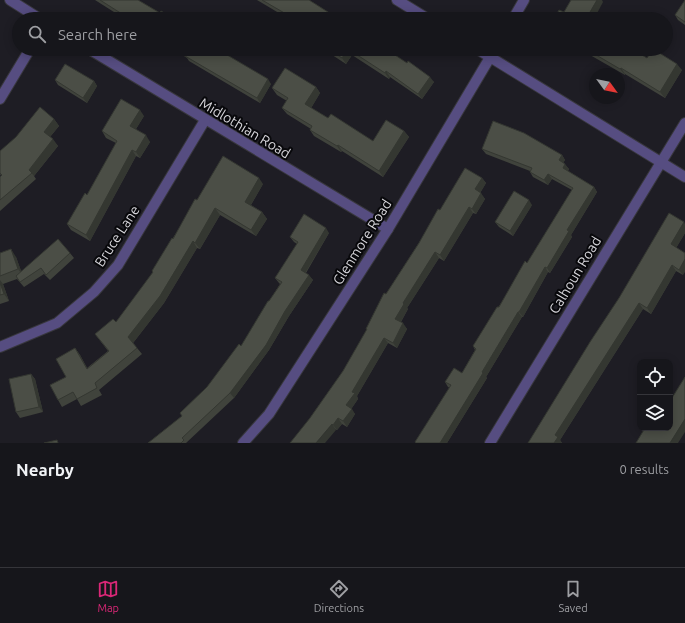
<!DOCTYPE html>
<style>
:root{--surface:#16161b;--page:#232328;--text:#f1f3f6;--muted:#9e9fa3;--line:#35353a;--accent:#db2777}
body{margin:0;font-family:Ubuntu,sans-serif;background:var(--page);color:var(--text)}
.controls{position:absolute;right:12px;bottom:12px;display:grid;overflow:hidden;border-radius:8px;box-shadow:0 2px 10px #0003}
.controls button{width:36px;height:36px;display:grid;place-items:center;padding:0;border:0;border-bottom:1px solid var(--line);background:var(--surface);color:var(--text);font:20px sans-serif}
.compass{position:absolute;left:589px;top:68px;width:36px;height:36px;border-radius:50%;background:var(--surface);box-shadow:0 2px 10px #0003;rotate:123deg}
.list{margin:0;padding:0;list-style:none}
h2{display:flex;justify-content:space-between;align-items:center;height:52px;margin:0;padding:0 16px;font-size:17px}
h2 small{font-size:13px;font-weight:400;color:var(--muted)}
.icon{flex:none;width:22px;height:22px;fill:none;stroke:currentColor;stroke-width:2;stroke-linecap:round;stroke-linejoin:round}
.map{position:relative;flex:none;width:685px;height:443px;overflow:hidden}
.search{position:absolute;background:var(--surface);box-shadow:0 2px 10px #0003;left:12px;right:12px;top:12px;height:44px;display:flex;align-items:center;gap:10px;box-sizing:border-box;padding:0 14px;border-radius:22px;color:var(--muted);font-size:15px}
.sheet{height:124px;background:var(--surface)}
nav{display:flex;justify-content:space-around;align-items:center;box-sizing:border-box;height:56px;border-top:1px solid var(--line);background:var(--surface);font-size:11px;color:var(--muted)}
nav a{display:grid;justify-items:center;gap:2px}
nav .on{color:var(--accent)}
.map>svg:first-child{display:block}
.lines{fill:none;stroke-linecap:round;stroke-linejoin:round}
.minor-casing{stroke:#38373d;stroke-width:12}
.tertiary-casing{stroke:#38373d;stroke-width:12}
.minor{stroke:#564d81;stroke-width:10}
.tertiary{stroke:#564d81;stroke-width:10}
.wall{fill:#40433c}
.shaded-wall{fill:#343731}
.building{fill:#4b4e46;stroke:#343731}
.labels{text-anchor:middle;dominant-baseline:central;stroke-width:4;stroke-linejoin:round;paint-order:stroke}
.street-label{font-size:14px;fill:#d6d5da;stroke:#08080b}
</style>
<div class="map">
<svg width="685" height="443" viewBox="0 0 685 443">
<rect width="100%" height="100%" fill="#1e1d24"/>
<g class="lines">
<g class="minor-casing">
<g id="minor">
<path d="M10,0L40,19"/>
<path d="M513,19L524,0"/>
<path d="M89,49L388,229"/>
<path d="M0,99L30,49"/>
<path d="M0,347L57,323L94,292L118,265L205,120"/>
<path d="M243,443L269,414L388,229L495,49"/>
<path d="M490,443L685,123"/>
</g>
</g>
<g class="tertiary-casing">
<g id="tertiary">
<path d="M397,0L428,19"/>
<path d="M477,49L685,177"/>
</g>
</g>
<use href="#minor" class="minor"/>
<use href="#tertiary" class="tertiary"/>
</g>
<g class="wall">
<path d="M95,0H138L160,13L173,18L186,19H125Z"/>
<path d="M257,0H309L339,19H289Z"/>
<path d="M685,0V25L678,20L675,15Z"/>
<path d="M173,49H217L271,84L260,103L189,61L187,58Z"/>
<path d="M323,49H386L434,82L422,99L390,77L389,79L352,55L346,64Z"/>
<path d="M586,49L647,58L682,70L665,98L625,74V75L590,55Z"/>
<path d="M55,80L94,81L97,86L87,103L58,85Z"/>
<path d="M316,87L320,93L311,108L328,118L373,141L404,131L409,137L383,177L342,151L341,152L314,136L310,130L311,129L287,114L282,108L287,101L277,95L272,88Z"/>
<path d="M144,116L136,129L150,142L140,158L136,156L90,241L71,230L67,224L87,195L116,143L106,138L102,131Z"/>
<path d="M54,119L59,126L50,137L58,146L34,176L36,179L0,211V177L1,176L0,174V151Z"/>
<path d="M482,149L562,155L565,160L563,163L569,169L568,171L594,187L597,192L571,235L572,237L550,273L548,272L523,317H522L486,377L487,378L447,443H416L415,442L450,388L448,387L445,382L462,373L475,350L473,346L527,263L572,190L552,179L548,185L533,177L530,172V171L486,154Z"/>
<path d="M482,178L486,183L480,193L485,199L476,214L473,213L444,261L439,258L407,308L408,309L401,322L407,329L397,348L388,343L357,396L358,399L351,409L355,414L347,427L342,424L337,430L310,418L343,371L367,330L366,329L386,294L440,210Z"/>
<path d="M263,184L251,205L262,212L267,219L256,236L220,215L200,249L197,248L164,303L133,343L142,354L99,390L102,395L81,406L77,399L62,407L58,400L75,348L80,355L87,368L108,351L95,334L116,322L153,273L152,271L197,200Z"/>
<path d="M532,205L513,236L499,227L495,222Z"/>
<path d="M685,224V233L676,248L683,275L676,271L651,314L643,309L560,440L562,443H528Z"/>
<path d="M329,233L306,273L313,280L289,316L269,350L234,398L186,443H148L182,416L180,413L207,387L241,346L280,284L279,283L275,278L297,244L294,242L290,237Z"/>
<path d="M0,253L16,257L21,271L70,253L74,258L50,280L44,274L24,287L17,279L3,284L9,301L0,304Z"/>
<path d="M31,374L35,379L43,412L20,418L16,412Z"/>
</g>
<g class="shaded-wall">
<path d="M597,0H602L603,2L594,19H586Z"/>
<path d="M348,49L352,55L346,64L342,58Z"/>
<path d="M677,64L682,70L665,98L660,92Z"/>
<path d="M621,68L625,74V75L620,69Z"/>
<path d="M386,71L390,77L389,79L385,73Z"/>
<path d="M430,77L434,82L422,99L418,94Z"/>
<path d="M268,79L271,84L260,103L257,98Z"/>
<path d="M94,81L97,86L87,103L83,98Z"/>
<path d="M316,87L320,93L310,110L305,104Z"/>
<path d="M140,110L144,116L134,132L130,126Z"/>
<path d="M54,119L59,126L49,138L44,132Z"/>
<path d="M404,131L409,137L383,177L379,171Z"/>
<path d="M146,135L150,142L140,158L136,152Z"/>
<path d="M53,139L58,146L34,176L29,170Z"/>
<path d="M338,145L342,151L341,152L337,146Z"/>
<path d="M132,150L136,156L90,241L86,235Z"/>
<path d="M562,155L565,160L562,165L559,160Z"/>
<path d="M565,164L569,169L567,173L563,168Z"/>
<path d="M548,174L552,179L548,185L544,180Z"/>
<path d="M259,178L263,184L249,208L245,202Z"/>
<path d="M482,178L486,183L479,195L475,189Z"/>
<path d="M594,187L597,192L571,235L572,237L550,273L547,268L567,230Z"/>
<path d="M481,193L485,199L476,214L472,209Z"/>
<path d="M529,200L532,205L513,236L510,231Z"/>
<path d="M469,207L473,213L444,261L440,255Z"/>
<path d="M215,208L220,215L200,249L195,243Z"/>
<path d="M262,212L267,219L256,236L251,230Z"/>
<path d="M684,222L685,224V233L675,250L671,244Z"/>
<path d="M326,228L329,233L304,275L301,270Z"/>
<path d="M193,241L197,248L164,303L133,343L128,337Z"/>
<path d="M11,249L16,257L23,276L18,269Z"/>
<path d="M435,252L439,258L407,308L408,309L399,325L395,319L403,303Z"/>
<path d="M685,259V272L683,275L679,270Z"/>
<path d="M672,265L676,271L651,314L647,308Z"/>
<path d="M545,267L548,272L523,317L519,312Z"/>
<path d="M309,275L313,280L289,316L269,350L234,398L230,393Z"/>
<path d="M0,280L3,284L9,301L4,294L0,283Z"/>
<path d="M639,303L643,309L560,440L562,443H554L555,435Z"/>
<path d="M518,312L522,317L486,377L487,378L447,443H440Z"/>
<path d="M403,323L407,329L397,348L393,343Z"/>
<path d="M384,338L388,343L357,396L358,399L350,411L346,405L352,392Z"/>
<path d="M75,348L80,355L91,375L87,369Z"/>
<path d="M31,374L35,379L43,412L39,407Z"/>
<path d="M352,409L355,414L347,427L343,421Z"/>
<path d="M338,418L342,424L337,430L333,425Z"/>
<path d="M685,419V432L678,443H670Z"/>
<path d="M332,424L336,430L325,443H316Z"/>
</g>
<g class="building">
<path d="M100,0H138L160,13L161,11L173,18L177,13L186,19H130Z"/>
<path d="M262,0H309L339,19H297L294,17L293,18Z"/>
<path d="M571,0H597L586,19H554L559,10L564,12Z"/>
<path d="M685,0V22L675,15Z"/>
<path d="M177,49H217L268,79L257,98L185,56L186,55Z"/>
<path d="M328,49H386L407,63L408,61L430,77L418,94L386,71L385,73L348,49L342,58Z"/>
<path d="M586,49H632L647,58L653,49L677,64L660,92L621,68L620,69Z"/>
<path d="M65,64L94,81L83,98L55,80Z"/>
<path d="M285,68L316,87L305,104L328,118L331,114L373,141L386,120L404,131L379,171L338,145L337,146L310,130L312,126L282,108L288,98L272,88Z"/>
<path d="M121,99L140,110L130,126L146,135L136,152L132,150L86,235L67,224L85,193L87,195L117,141L102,131Z"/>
<path d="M40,107L54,119L44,132L53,139L29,170L32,173L0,200V177L2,175L0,173V151L16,137Z"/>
<path d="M493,121L524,133L562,155L559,160L565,164L563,168L594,187L567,230L569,231L547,268L545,267L519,312H518L482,372L483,373L440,443H416L415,442L451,385L445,382L454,368L462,373L476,349L473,346L497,307H499L525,261L527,263L573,188L548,174L544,180L530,172L532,168L482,149Z"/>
<path d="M223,156L259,178L245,202L262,212L251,230L215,208L195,243L193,241L160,296L128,337L137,348L95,383L97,388L77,399L73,392L58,400L50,385L66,377L56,359L75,348L87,369L109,351L95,334L113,319L116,322L153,272L152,271L172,238L173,239L195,199L197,200Z"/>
<path d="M465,168L482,178L475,189L481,193L472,209L469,207L440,255L435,252L403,303L404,304L395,319L403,323L393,343L384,338L352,392L355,393L346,405L352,409L343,421L338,418L333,425L332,424L316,443H290L310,418L343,371L367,329H366L384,293L386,294L419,243L438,209L440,210Z"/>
<path d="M514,191L529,200L510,231L495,222Z"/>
<path d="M669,213L684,222L671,244L685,253V259L679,270L672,265L647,308L639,303L555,435L558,437L554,443H528L590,342L619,298Z"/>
<path d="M304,214L326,228L301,270L309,275L285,311L266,345L230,393L182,438L184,440L181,443H148L182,416L180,413L207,387L239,344L241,346L268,301H269L282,282L275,278L298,242L290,237Z"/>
<path d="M58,239L70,253L46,275L41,268L20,282L16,276Z"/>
<path d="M11,249L18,269L0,276V253Z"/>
<path d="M0,283L4,294L0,295Z"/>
<path d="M31,374L39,407L16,412L9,379Z"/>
<path d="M685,377V419L670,443H636L645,428H670V401Z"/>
<path d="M57,440L58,443H44Z"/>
</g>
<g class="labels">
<g class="street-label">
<text transform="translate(245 128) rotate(31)">Midlothian Road</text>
<text transform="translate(117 236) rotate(-57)">Bruce Lane</text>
<text transform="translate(362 242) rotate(-58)">Glenmore Road</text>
<text transform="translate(575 275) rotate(-59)">Calhoun Road</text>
</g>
</g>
</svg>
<div class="controls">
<button><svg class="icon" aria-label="locate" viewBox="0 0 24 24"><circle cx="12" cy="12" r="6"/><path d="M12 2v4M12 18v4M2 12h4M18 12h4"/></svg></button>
<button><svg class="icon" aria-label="layers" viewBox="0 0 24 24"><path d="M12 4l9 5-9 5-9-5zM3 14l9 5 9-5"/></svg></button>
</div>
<svg class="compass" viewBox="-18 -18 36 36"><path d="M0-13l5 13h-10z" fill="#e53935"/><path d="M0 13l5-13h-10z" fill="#9e9fa3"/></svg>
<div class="search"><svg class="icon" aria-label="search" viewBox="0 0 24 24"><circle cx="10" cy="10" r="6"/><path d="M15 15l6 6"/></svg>Search here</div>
</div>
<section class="sheet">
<h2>Nearby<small>0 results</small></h2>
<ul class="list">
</ul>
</section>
<nav>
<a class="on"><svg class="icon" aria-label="map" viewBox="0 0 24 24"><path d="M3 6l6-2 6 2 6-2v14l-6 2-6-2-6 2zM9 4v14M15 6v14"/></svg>Map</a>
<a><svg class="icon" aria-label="directions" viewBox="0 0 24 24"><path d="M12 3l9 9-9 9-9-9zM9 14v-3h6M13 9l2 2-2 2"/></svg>Directions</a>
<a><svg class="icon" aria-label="saved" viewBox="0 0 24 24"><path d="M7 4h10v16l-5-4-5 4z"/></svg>Saved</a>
</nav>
